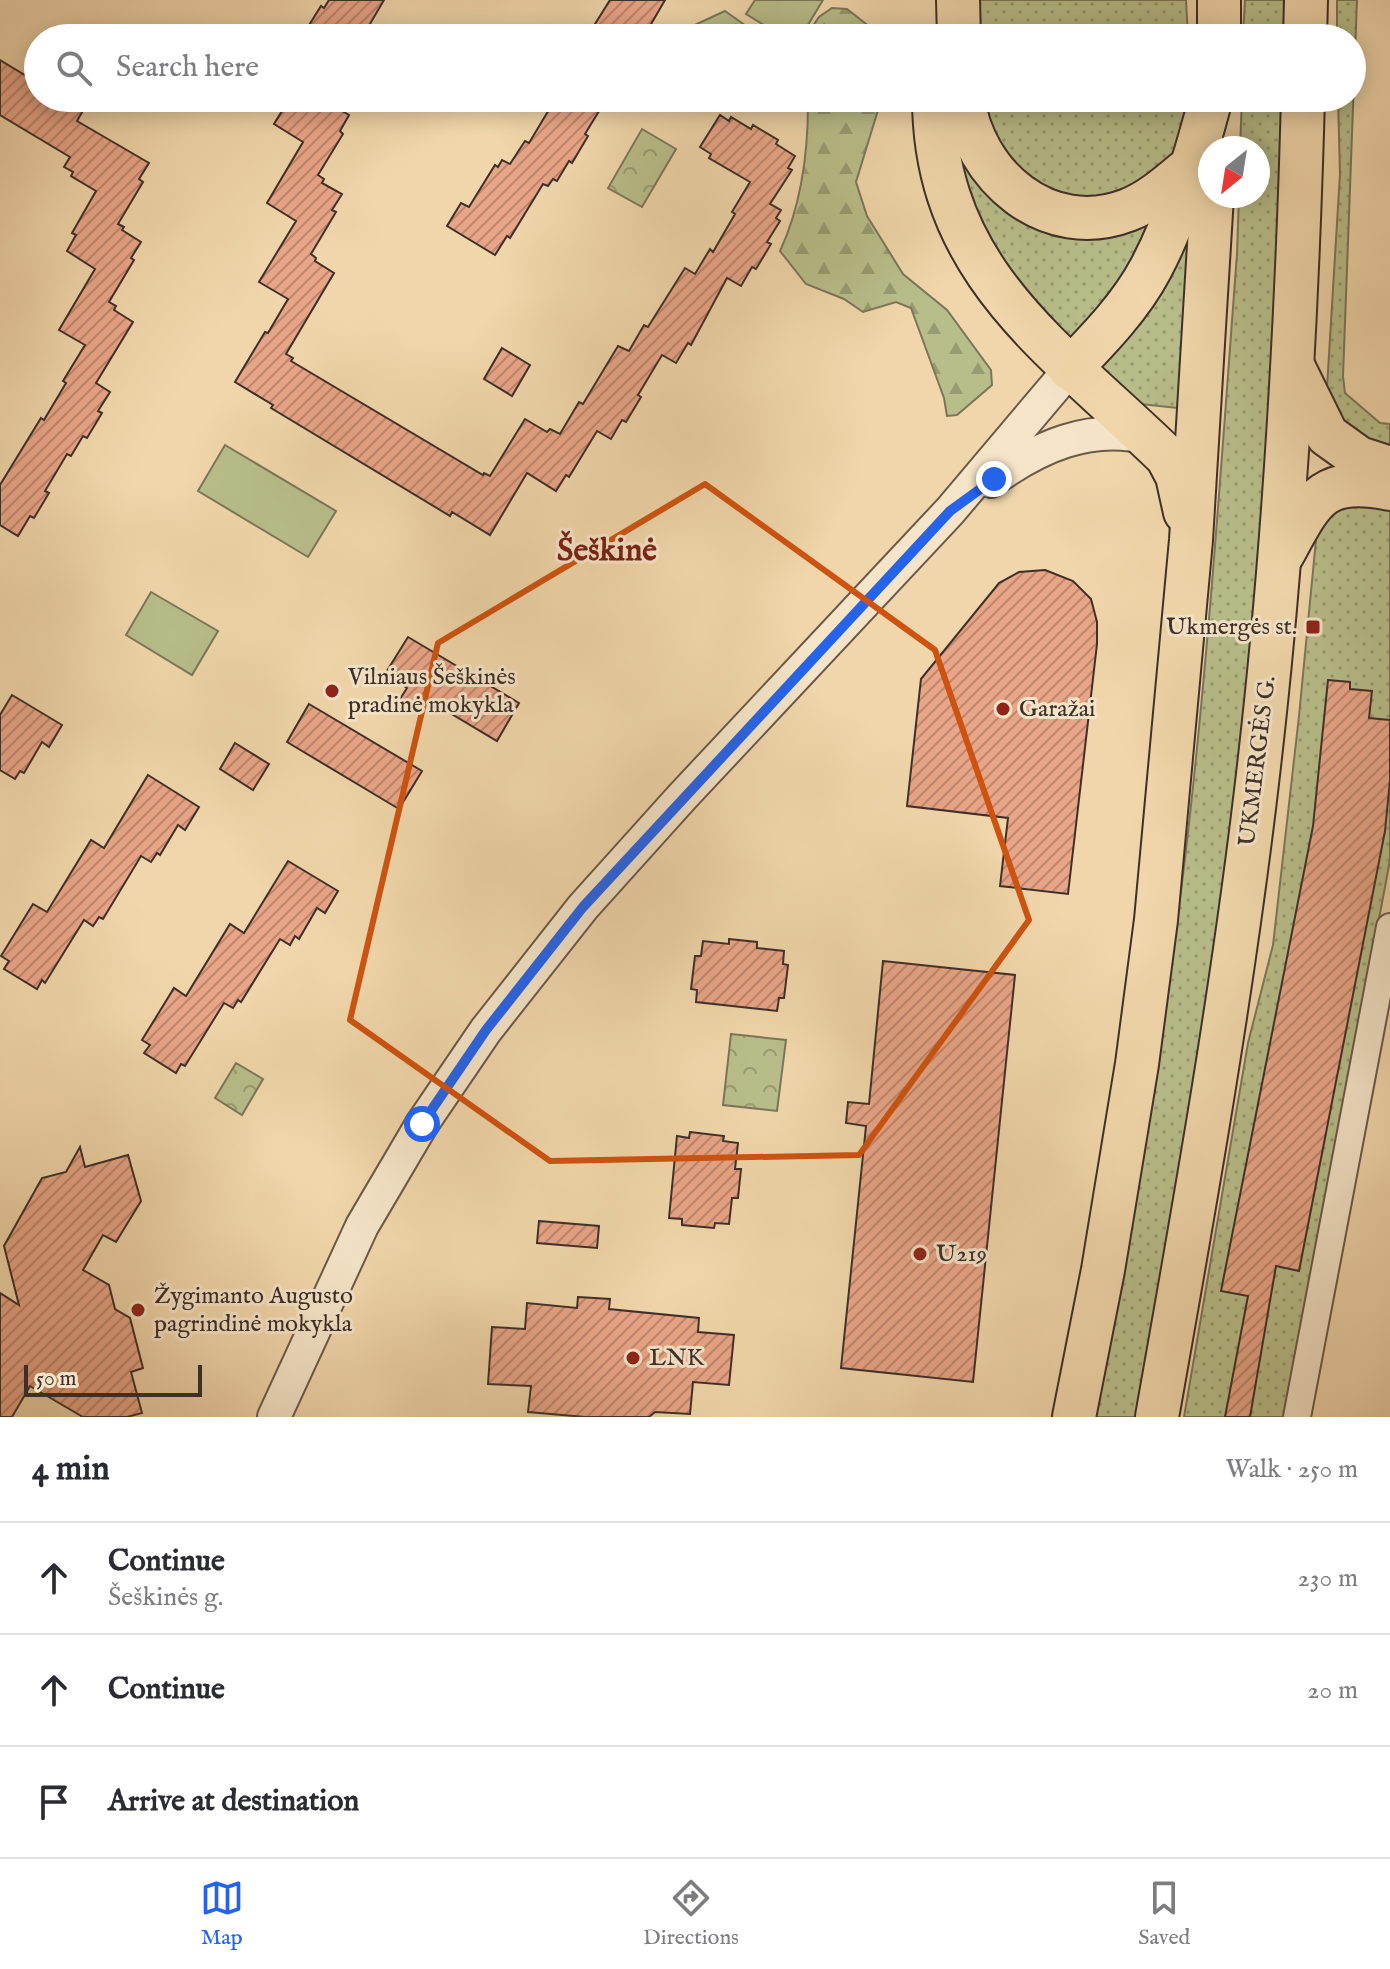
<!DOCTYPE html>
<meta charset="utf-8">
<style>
:root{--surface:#fff;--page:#f2f2f3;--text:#2b2b33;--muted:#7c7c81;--line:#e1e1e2;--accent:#2563eb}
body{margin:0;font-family:"IM FELL English",serif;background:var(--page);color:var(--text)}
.compass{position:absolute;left:1198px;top:136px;width:72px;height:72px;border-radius:50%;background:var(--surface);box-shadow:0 4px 20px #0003;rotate:210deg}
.scale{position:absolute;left:24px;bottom:20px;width:178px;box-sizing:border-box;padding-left:8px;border:4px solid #3e2f29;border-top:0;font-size:22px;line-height:28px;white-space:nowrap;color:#3e2f29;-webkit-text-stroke:6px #f5e4c8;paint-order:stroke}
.stop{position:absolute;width:24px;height:24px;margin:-18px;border:6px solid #2563eb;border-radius:50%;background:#fff}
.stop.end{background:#2563eb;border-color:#fff;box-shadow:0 2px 8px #0008}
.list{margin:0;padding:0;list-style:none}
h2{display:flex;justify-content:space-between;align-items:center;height:104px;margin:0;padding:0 32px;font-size:34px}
h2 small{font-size:26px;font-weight:400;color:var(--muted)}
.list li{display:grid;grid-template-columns:52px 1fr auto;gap:24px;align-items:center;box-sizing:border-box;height:112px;padding:0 32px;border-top:2px solid var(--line)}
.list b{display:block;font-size:30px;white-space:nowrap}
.list p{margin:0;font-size:26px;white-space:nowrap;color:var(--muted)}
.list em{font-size:26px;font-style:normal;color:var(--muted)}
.icon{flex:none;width:44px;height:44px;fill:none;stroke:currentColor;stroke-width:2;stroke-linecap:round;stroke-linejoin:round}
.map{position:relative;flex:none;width:1390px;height:1417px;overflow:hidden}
.search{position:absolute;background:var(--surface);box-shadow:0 4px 20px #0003;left:24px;right:24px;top:24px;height:88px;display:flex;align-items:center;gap:20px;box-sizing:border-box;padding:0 28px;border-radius:44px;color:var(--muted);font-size:30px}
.sheet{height:440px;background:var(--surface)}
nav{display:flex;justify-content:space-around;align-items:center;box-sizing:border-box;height:112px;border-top:2px solid var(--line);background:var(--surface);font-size:22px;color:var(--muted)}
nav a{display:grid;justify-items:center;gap:4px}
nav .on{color:var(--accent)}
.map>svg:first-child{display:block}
.grass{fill:url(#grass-dots);stroke:#7b765a;stroke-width:2}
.forest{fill:url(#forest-firs);stroke:#7b765a;stroke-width:2}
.park{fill:url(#park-crowns);stroke:#7b765a;stroke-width:2}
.garden{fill:#b8be8a;stroke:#7b765a;stroke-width:2}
.building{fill:url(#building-hatch);stroke:#3e2f29;stroke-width:2}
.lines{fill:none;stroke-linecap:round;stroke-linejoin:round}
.minor-casing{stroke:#6a5949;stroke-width:30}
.tertiary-casing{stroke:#6a5949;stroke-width:36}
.trunk-casing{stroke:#3e2f29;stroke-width:46}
.minor{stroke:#f5e4c8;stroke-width:26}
.tertiary{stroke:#f5e4c8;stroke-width:32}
.trunk{stroke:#f0d6aa;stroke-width:42}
.route{stroke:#2563eb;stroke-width:10}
.marked{fill:none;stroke:#ce5310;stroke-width:6;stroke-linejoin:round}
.poi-dot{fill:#8f2418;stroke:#f5e4c8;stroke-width:3}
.labels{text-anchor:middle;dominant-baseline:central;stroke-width:6;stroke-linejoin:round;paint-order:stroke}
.poi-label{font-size:24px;fill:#3e2f29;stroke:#f5e4c8;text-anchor:start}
.street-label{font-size:24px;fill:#3e2f29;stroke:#f5e4c8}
.district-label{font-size:32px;font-weight:bold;fill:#7a1f14;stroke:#f5e4c8}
</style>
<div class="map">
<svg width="1390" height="1417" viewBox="0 0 1390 1417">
<defs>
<pattern id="grass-dots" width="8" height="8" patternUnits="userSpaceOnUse" patternTransform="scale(2)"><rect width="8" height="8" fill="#b8be8a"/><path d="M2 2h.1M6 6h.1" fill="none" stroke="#979b71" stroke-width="1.8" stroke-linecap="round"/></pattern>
<pattern id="forest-firs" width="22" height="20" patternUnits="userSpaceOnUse" patternTransform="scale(2)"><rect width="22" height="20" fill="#b8be8a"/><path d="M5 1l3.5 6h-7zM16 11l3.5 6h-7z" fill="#979b71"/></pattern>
<pattern id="park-crowns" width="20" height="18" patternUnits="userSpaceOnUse" patternTransform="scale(2)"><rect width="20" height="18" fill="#b8be8a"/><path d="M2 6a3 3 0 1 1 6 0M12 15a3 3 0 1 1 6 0" fill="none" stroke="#979b71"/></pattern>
<pattern id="building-hatch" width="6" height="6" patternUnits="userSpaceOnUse" patternTransform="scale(2)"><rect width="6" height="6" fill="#e9a587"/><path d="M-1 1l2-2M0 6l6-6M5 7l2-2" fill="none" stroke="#be876e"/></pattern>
</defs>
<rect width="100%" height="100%" fill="#f0d6aa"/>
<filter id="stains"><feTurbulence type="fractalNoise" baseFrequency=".0025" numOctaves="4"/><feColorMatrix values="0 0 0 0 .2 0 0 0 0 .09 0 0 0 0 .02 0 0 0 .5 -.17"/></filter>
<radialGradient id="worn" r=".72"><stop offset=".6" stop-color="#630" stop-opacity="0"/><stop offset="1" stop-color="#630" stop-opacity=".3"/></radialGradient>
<g class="grass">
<path d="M975,0H1186L1188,38H974Z"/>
<path d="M1245,0H1287L1285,38H1243Z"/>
<path d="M1337,0H1357L1343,376L1345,393L1380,423L1390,424V455L1348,439L1326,404L1340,174L1338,98H1352V38H1337Z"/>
<path d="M952,98L992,187L1146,214L1155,241L1075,348L1026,303L958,186Z"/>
<path d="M978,98H1188L1184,135L1167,167L1112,199L1049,196L998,151Z"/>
<path d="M1242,98H1284L1268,423L1252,640L1214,967L1137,1417H1093C1126,1229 1164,1040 1186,850C1209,652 1222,453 1237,254L1239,196H1258V148H1240Z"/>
<path d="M1189,229L1186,409L1113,401L1084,371Z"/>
<path d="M1390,496V860L1286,1417H1184L1248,1043L1273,945L1299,716L1318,519L1325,505Z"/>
</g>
<g class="forest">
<path d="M832,8L847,9L875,31L876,38H805L819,17Z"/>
<path d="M725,11L763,38H690L688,28Z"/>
<path d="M803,98H879L878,110L856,182L867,216L903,274L947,310L991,370L992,385L957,415L947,416L944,398L911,308L896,302L863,312L844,299L806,284L780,251C801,206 808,153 808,103Z"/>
</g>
<g class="park">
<path d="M642,129L676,149L642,207L608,188Z"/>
<path d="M731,1034L786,1040L777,1111L723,1105Z"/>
<path d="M236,1063L263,1079L242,1115L215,1098Z"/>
</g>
<g class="garden">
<path d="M755,0H823L800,38H785L746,14Z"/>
<path d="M225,445L336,511L308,557L198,491Z"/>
<path d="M151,592L218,631L192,675L126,635Z"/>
</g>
<g class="building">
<path d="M329,0H384L367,29L363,27L356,38H301L321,6L324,8Z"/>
<path d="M610,0H665L643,38H591L598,26L595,24Z"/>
<path d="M0,60L38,83V98H70L85,107L77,121L149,163L139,179L143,182L118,224L124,227L122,230L141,242L131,258L134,260L109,302L116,306L114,310L133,322L96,383L110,392L98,411L102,413L87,438L83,436L71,456L67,454L45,491L49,493L34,518L30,516L18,536L0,525V485L41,418L44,420L66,383L63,381L85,345L59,330L95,269L67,251L76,235L72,233L96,191L71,176L73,172L64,167L70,157L0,115Z"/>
<path d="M290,98H320L349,115L340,131L343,134L318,175L324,179L322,183L342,194L332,210L336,212L311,254L316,258L315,261L334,273L286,354L293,358L291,361L483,475L484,473L490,476L525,419L547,432L550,429L560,434L579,402L583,404L618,346L629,351L644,325L648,327L685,268L695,274L710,249L713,252L735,214L732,212L750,182L709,158L711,154L700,147L720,115L729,121L731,117L751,129L753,125L778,140L776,144L795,156L788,168L792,170L770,204L781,210L776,218L780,221L767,242L771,244L756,269L752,267L741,286L727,278L691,345L688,343L676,363L662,355L638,395L641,397L626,422L622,420L611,439L597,431L569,477L566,475L556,491L527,473L490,535L452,512L450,516L271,408L273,405L235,382L265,332L268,333L288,299L259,282L296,221L267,203L303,142L274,124Z"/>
<path d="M556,98H607L585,134L588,136L572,163L569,161L557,181L553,179L548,186L543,184L510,238L507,236L495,255L447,226L461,203L469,207L495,165L498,167L502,160L510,164L525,141L529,143Z"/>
<path d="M502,348L530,365L512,396L484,379Z"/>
<path d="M1045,570L1073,581L1091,599L1097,622V644L1068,894L1000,886L1008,818L907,806L921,679L999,583L1019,572Z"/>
<path d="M408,637L519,703L497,741L423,697L417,708L400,699L407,688L385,674Z"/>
<path d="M1328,680L1350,682V689L1372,691L1369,718L1390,720V780L1385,831L1299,1271L1276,1266L1250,1417H1225L1248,1296L1221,1291L1313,826Z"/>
<path d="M12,695L62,725L49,747L42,742L24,773L20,771L15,779L0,770V715Z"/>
<path d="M309,704L422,771L399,809L287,742Z"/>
<path d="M235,743L269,764L253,790L220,769Z"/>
<path d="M148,775L199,807L185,830L178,825L160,855L157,853L151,862L141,856L103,919L99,917L93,926L84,920L45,983L42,980L37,989L4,969L9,961L1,956L33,904L47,912L91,840L104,848Z"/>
<path d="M288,861L338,891L325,913L317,908L299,939L295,936L290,945L280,939L241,1002L238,1000L233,1008L224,1003L185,1066L181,1064L176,1073L144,1053L150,1045L142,1040L174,988L186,996L230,924L244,933Z"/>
<path d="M729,939L757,942V948L784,951L783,964L788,965L784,998H779L777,1011L696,1002L697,990L691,989L695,956H701L703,941L729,944Z"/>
<path d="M883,961L1015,975L973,1382L841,1368L866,1126L846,1123L848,1102L869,1104Z"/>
<path d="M690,1132L724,1136L723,1141L738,1143L735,1169H741L738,1198H732L729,1224L715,1223L714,1228L682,1225V1219L669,1218L677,1136L689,1138Z"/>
<path d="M80,1147L85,1167L128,1155L141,1201L116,1242L103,1235L83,1270L109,1285L115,1309L130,1318L143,1368L131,1372L142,1413L127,1417H83L30,1386L12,1417H0V1293L19,1305L4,1246L42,1178L66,1172Z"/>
<path d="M539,1221L599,1226L597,1248L537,1243Z"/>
<path d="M578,1297L610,1299L609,1309L699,1318L698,1332L734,1335L729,1385L693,1382L690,1414L655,1412L649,1417H585L528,1412L531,1386L488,1384L492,1327L525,1329L527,1303L577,1308Z"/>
</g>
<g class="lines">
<g class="minor-casing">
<path id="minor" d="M1297,1417L1390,927"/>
</g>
<g class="tertiary-casing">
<g id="tertiary">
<path d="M991,481C1038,447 1090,423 1148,438"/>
<path d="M274,1417L362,1226L422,1124L486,1030L583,907L682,797L950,511L1070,369"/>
</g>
</g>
<g class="trunk-casing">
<g id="trunk">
<path d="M958,0L959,38"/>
<path d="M1219,38V0"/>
<path d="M1305,38L1306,0"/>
<path d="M934,98C934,272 1055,348 1167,457L1177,476L1185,512"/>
<path d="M963,98C973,176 1048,241 1128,210C1151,201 1170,184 1189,168"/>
<path d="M1294,368L1327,435L1359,458L1390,468"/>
<path d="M1070,369C1100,338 1131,306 1151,268C1179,215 1196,154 1211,98"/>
<path d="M1283,554C1313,499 1322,475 1390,489"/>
<path d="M1074,1417L1103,1270L1137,1064L1156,920L1191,540L1212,196"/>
<path d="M1157,1417C1196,1198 1235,979 1260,757C1285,539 1297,318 1303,98"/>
</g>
</g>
<use href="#minor" class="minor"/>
<use href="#tertiary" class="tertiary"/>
<use href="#trunk" class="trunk"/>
</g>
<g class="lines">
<path class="route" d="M422,1124L486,1030L583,907L950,511L994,479"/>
</g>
<path class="marked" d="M705,484L935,650L1029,920L859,1155L550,1161L350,1020L438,643Z"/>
<g class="poi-dot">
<rect x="1305" y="619" width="16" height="16" rx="4"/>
<circle cx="332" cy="691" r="8"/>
<circle cx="1003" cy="709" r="8"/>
<circle cx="920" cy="1254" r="8"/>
<circle cx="138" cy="1310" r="8"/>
<circle cx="633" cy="1358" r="8"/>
</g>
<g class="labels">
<g class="poi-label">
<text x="1297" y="627" text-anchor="end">Ukmergės st.</text>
<text x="348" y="677">Vilniaus Šeškinės<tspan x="348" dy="28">pradinė mokykla</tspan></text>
<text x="1019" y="709">Garažai</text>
<text x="936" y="1254">U219</text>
<text x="154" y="1296">Žygimanto Augusto<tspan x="154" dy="28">pagrindinė mokykla</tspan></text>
<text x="649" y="1358">LNK</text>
</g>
<g class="street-label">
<text transform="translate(1258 761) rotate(-83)">UKMERGĖS G.</text>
</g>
<g class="district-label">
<text x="607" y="551">Šeškinė</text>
</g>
</g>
<rect width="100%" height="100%" filter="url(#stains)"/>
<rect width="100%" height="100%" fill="url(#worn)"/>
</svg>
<svg class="compass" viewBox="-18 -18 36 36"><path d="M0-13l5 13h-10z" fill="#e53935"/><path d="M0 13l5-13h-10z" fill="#7c7c81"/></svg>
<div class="scale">50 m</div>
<div class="stop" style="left:422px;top:1124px"></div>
<div class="stop end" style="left:994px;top:479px"></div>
<div class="search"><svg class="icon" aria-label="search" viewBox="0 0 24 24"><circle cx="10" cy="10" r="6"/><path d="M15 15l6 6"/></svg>Search here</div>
</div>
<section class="sheet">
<h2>4 min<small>Walk · 250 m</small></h2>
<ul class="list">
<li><svg class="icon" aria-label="ahead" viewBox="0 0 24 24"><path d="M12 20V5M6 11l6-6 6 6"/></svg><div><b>Continue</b><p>Šeškinės g.</p></div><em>230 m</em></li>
<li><svg class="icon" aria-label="ahead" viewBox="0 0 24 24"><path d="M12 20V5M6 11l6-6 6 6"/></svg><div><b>Continue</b></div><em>20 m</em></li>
<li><svg class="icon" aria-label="arrive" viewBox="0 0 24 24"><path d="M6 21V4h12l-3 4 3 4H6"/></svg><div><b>Arrive at destination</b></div></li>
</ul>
</section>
<nav>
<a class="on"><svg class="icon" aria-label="map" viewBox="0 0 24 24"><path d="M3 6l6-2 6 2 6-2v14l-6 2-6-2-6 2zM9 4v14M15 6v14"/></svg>Map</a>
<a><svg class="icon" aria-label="directions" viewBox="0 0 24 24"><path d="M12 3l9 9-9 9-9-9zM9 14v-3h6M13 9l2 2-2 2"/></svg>Directions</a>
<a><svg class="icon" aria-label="saved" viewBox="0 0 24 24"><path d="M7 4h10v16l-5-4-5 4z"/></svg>Saved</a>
</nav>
